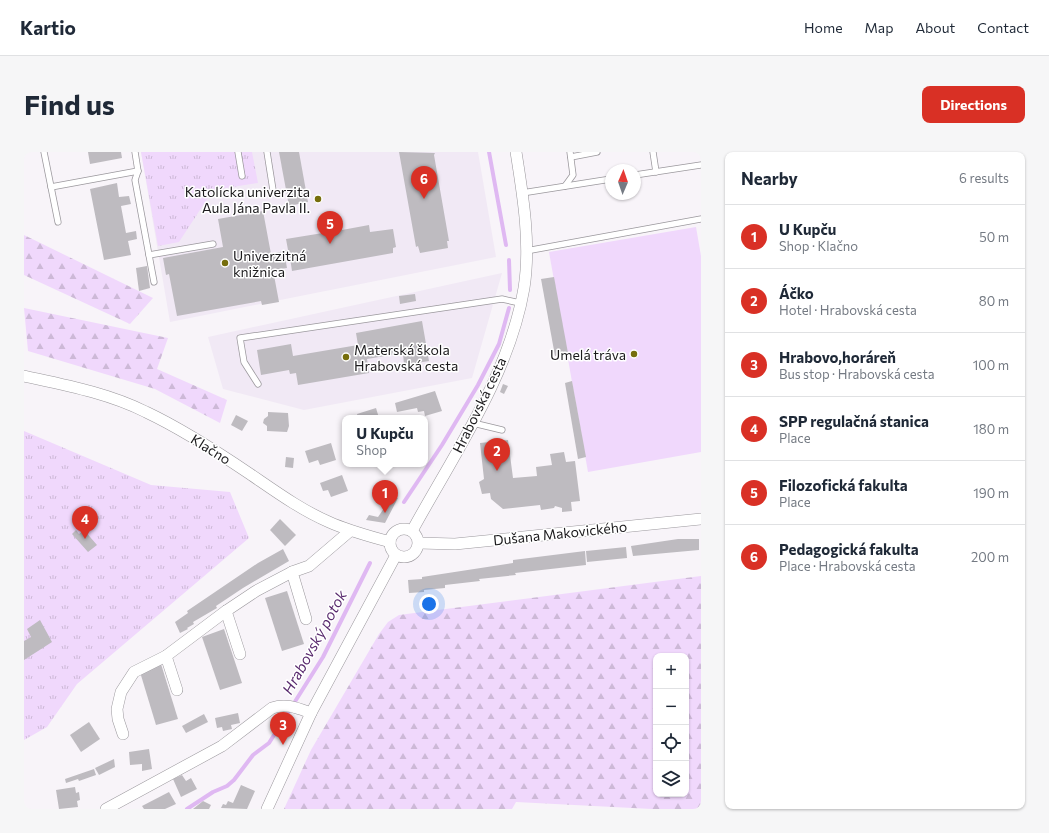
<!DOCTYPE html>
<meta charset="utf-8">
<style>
:root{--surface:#fff;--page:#f6f6f7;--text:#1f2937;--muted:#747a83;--line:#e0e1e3;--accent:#d93025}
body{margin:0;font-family:Commissioner,sans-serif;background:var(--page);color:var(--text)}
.controls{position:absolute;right:12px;bottom:12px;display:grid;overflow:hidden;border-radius:8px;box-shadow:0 1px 3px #0004}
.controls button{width:36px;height:36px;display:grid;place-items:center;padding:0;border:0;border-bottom:1px solid var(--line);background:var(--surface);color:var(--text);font:20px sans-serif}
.compass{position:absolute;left:581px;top:12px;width:36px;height:36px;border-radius:50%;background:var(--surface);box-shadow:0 1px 3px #0004;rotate:2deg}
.you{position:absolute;left:405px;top:452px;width:14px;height:14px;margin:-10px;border:3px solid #fff;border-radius:50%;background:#1a73e8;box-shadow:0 0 0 6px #1a73e833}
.badge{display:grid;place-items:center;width:26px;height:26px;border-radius:50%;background:var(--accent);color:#fff;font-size:13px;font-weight:700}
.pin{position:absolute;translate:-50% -33px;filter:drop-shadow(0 1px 2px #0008)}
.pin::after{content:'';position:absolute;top:21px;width:14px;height:12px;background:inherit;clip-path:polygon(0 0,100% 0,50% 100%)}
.popup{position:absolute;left:318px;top:263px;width:86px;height:52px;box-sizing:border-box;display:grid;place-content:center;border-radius:8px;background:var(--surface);filter:drop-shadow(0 1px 3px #0005);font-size:13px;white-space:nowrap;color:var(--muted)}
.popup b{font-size:15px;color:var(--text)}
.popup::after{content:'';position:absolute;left:50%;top:100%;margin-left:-8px;border:8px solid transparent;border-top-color:var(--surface)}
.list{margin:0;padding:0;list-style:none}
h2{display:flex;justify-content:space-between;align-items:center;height:52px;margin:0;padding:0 16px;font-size:17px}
h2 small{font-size:13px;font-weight:400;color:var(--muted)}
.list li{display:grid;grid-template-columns:26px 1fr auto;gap:12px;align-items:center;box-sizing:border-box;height:64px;padding:0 16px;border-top:1px solid var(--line)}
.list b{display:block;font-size:15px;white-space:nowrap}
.list p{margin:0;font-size:13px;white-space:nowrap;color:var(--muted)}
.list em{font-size:13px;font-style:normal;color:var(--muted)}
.icon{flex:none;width:22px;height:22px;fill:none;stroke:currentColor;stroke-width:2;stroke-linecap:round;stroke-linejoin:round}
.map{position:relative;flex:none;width:677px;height:657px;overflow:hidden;border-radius:8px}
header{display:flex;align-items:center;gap:24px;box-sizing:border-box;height:56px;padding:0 20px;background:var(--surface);border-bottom:1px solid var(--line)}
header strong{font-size:19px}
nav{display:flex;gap:22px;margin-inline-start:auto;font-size:14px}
.intro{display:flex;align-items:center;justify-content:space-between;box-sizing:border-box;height:96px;padding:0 24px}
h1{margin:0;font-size:28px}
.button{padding:10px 18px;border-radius:8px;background:var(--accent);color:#fff;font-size:14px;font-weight:700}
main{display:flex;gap:24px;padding:0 24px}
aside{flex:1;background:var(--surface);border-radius:8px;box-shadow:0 1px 3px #0004}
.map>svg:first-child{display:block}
.built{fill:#f1e9f5}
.grass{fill:url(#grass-tufts)}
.forest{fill:url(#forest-firs);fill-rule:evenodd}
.garden{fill:#f0d8fc}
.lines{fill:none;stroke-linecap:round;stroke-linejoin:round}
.stream{stroke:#dfb8f2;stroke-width:4}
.building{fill:#bebbc0}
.lane-casing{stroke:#9b989d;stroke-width:7}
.street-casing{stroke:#9b989d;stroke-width:12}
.lane{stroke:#fff;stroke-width:5.5}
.street{stroke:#fff;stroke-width:11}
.poi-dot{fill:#766e0c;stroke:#fff;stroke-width:1.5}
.labels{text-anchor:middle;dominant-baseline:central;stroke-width:3;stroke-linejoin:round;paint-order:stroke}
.poi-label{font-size:14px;fill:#1b1a1c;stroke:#fff;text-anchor:end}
.street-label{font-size:14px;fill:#1b1a1c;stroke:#fff}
.water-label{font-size:15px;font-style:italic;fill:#592a6e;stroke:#fff}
</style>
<header>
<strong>Kartio</strong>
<nav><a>Home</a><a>Map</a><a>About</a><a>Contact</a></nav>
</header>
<div class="intro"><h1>Find us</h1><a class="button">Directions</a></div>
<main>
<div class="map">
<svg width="677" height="657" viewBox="0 0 677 657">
<defs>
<pattern id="grass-tufts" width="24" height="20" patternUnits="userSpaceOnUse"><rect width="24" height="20" fill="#f0d8fc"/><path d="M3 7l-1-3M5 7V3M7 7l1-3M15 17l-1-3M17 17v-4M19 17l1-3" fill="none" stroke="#cdb9d7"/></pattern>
<pattern id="forest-firs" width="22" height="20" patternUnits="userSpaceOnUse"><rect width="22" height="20" fill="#f0d8fc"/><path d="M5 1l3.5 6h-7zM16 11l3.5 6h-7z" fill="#cdb9d7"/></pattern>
</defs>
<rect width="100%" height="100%" fill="#f8f4f9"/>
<g class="built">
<path d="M117,0H454L472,105L146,170Z"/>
<path d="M478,121L448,226L280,258L199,237L184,185Z"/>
</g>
<g class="grass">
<path d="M117,0H228L234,31L189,38L155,90L134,94Z"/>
<path d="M0,279L127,333L206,340L225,386L53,532L23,575L0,588Z"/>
</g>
<g class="forest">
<path d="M0,83L129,146L106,172L0,123Z"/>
<path d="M0,156L144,186L133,217L203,248L196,271L131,237L4,199Z"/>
<path d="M677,424V657H628L492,650L488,657H260L287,598L355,482L364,470L375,463ZM632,504H662V642H632Z"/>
</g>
<path class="garden" d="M672,75L677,104V300L564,320L525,100Z"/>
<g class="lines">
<g class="stream">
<path d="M465,0L482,93"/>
<path d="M485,108L486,138"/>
<path d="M380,350L418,293L454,233L475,192L485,156"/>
<path d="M163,657L189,640L203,634L210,628L229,603L245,591L299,505L346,411"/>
</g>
</g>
<g class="building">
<path d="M64,0H97L98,6L66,12Z"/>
<path d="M255,0H275L284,50L265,54Z"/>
<path d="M375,0L411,1L410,3L425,89H423L424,96L396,101L394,94L392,95Z"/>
<path d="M93,31L95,45L105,44L107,52L97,54L102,81L112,79L113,87L104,89L107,103L80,108L66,37Z"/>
<path d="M239,59L247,102L260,99L263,116L249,118L255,150L238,153L237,149L153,164L145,122L142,123L139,106L199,95L194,67Z"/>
<path d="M316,70L318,78L345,73L346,80L369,77L372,95L369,96V101L268,119L266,106H263L261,98H264L262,87L305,80L304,72Z"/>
<path d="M123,114L126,136L115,139L112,116Z"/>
<path d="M530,125L544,201L531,204L517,127Z"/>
<path d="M391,142L392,149L376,152L375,144Z"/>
<path d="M398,169L405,209L380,213L379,201L343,207L345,221L274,233L272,221L266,222L265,218L237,223L233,198L267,192L269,204L334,193L332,181Z"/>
<path d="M548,229L562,305L554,307L541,231Z"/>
<path d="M479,232L484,234L480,242L476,240Z"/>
<path d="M411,239L418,259L401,264L400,259L394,260L393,256L373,260L371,251Z"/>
<path d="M352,256L355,266H334L333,262Z"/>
<path d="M244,260L264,261L265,274L263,280L243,279V274L239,271L240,267L244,264Z"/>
<path d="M212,263L224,269L218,279L207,273Z"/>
<path d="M484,288L489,326L513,324L512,315L528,313L526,302L540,300L542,310L551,309L556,349L547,350L548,359L538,360V356L531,354L530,356L517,358L516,353L479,357L467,347L466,341L458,342L455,330L460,327L456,291Z"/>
<path d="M307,291L312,308L296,313L294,308L285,311L281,299Z"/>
<path d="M262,305L270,306L269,316L261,315Z"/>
<path d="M318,323L324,339L307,345L304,338L299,339L296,331Z"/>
<path d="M369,343L374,346L361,371L342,368L345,363L354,365Z"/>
<path d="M256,367L272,383L261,394L246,378Z"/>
<path d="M52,378L55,382L60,378L73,393L64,400L48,382Z"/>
<path d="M654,387H675V398L609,404L607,394Z"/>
<path d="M602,395L603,406L563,410L562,399Z"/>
<path d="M259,397L265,409L219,436L192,454L193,456L169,470L170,472L163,476L164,477L156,481L151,470L164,461L163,459L234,411Z"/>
<path d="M561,399L562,413L491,421L492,423L455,427L456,429L421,433V436L400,438V440L385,441L384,428L398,427V425L489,411V408Z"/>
<path d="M263,439L280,492L258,499L241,446Z"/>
<path d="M16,468L28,490L0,508V489L7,485L3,477Z"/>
<path d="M200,477L218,531L196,538L178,485Z"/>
<path d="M137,512L154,567L132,573L116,520Z"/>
<path d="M214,561L216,571L207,573L208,577L199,579L198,575L193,576L191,566Z"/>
<path d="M180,562L184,570L162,581L158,574Z"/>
<path d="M65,570L76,587L57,600L46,583Z"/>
<path d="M125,597L128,617L118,619V612L106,613L105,600Z"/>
<path d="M90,607L91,615L75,623L71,616Z"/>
<path d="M70,617L72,623L55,629L54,627L42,631L41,627Z"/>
<path d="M158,623L162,629L167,626L173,637L157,645L149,627Z"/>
<path d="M217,633L231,639L223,657L197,656L199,652L202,653L204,649L209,651Z"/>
<path d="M51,635L52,641L55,640L56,648L53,649L54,655L35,657L32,638Z"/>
<path d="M145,640L152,652L141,657H120L118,654Z"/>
<path d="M179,649L187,653L185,657H169Z"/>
</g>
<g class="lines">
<g class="lane-casing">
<g id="lane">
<path d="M20,0L27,35L114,19L111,0"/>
<path d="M214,0L218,24"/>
<path d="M243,0L249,38"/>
<path d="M629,0L632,20"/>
<path d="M547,5L573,0"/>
<path d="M114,19L111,28L130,130"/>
<path d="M611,23L677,13"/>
<path d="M541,34L549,23L546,0"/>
<path d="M27,35L34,70"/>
<path d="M498,41L587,27"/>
<path d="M502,99L677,67"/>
<path d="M125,103L189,92"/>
<path d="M234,232L220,210L216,186L478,147L496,151"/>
<path d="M449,271L478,278"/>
</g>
</g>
<g class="street-casing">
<g id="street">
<path d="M0,224C41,233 84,241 122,260C158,277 192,299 226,322C251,339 277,358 305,370C325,379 345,384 366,390"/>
<circle cx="380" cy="391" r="14"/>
<path d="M388,379C430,302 485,224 500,136C507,92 499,44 492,0"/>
<path d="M395,391L431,392L677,367"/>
<path d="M282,467L268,420L285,414L326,379"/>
<path d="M216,502L202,459L232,439L268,420"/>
<path d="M153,538L142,504L202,459"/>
<path d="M99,582L94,567L93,557L97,540L110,520L142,504"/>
<path d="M82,657L198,594L248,556C262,551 273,556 287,561"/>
<path d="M243,657L287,561L372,403"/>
</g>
</g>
<use href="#lane" class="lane"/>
<use href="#street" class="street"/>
</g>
<g class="poi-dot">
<circle cx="294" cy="47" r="4"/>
<circle cx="201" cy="111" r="4"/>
<circle cx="610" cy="202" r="4"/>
<circle cx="322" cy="205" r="4"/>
</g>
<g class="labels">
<g class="poi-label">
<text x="286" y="39">Katolícka univerzita<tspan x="286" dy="16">Aula Jána Pavla II.</tspan></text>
<text x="209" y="103" text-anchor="start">Univerzitná<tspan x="209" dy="16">knižnica</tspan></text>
<text x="330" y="197" text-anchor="start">Materská škola<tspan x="330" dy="16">Hrabovská cesta</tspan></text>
<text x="602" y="202">Umelá tráva</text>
</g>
<g class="street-label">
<text transform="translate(455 253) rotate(-64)">Hrabovská cesta</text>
<text transform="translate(187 297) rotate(32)">Klačno</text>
<text transform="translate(536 381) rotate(-6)">Dušana Makovického</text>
</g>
<g class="water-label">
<text transform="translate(290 490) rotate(-61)">Hrabovský potok</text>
</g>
</g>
</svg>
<div class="controls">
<button>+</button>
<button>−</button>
<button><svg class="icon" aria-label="locate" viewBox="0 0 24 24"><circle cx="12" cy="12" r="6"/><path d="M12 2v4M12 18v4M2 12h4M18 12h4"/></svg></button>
<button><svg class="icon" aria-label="layers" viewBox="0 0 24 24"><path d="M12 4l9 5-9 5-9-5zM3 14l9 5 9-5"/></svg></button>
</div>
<svg class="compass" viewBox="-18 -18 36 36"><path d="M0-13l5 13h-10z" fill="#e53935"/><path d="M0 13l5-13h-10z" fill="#747a83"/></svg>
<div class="you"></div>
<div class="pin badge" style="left:361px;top:361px">1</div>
<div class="popup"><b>U Kupču</b>Shop</div>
<div class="pin badge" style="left:473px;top:319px">2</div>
<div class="pin badge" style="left:259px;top:593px">3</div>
<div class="pin badge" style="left:61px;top:387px">4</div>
<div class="pin badge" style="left:306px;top:92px">5</div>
<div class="pin badge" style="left:400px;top:47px">6</div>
</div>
<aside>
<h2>Nearby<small>6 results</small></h2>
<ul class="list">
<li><span class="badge">1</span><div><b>U Kupču</b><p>Shop · Klačno</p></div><em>50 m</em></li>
<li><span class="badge">2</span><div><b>Áčko</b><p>Hotel · Hrabovská cesta</p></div><em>80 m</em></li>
<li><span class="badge">3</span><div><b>Hrabovo,horáreň</b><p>Bus stop · Hrabovská cesta</p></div><em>100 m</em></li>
<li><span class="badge">4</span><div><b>SPP regulačná stanica</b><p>Place</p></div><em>180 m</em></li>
<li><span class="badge">5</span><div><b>Filozofická fakulta</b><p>Place</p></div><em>190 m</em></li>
<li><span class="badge">6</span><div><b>Pedagogická fakulta</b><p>Place · Hrabovská cesta</p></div><em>200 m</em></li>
</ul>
</aside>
</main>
